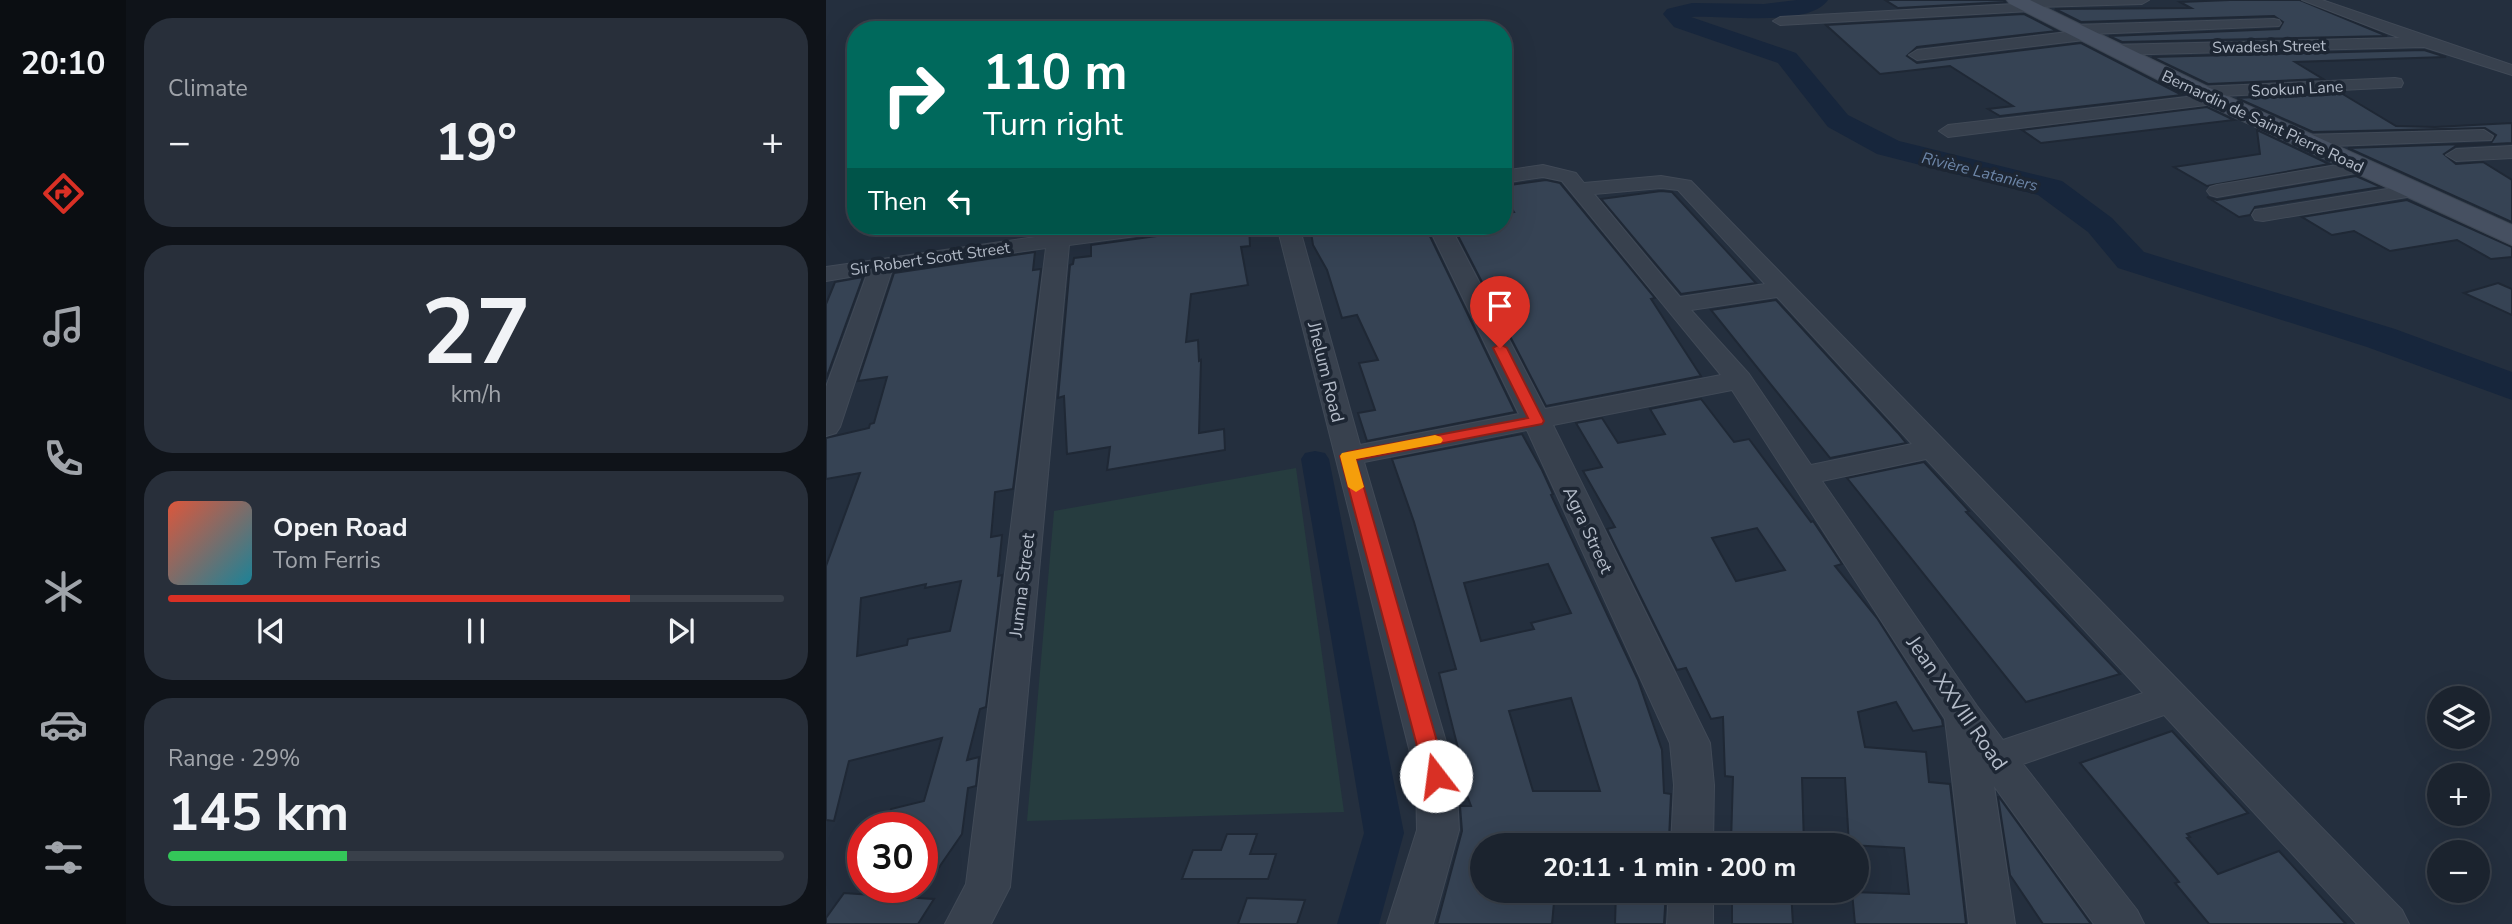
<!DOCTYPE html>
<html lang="en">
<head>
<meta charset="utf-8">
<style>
  :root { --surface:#1b232e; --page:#282f3a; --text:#f1f3f6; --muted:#a0a4aa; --line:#39404a; --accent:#d93025 }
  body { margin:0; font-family:"Nunito Sans",sans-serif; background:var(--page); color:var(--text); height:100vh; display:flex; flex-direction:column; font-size:26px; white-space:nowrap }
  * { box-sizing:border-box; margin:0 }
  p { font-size:23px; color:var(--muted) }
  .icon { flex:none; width:38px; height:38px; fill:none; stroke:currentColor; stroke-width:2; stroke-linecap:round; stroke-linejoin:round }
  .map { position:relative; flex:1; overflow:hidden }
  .panel { display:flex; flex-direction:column; gap:18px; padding:18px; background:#0f1319; width:700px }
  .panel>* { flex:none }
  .banner { position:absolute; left:21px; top:21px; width:665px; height:214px; border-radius:28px; box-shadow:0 7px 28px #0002,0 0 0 2px var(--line); background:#00695c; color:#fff; overflow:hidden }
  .buttons { position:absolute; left:1601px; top:686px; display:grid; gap:14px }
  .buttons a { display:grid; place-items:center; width:63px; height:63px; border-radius:50%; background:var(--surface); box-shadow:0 7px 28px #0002,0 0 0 2px var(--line); font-size:35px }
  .speed { position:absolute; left:21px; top:812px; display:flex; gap:14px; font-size:35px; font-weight:700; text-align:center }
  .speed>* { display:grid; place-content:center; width:91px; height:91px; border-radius:50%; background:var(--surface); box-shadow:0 7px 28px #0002,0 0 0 2px var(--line); line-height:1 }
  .speed .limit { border:10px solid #d22; background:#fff; color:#111 }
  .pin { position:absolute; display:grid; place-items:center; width:60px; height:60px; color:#fff; margin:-72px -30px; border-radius:50% 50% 50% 0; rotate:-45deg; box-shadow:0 0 7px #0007 }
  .pin .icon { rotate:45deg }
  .me { position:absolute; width:77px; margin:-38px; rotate:345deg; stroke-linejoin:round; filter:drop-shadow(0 0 5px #0008) }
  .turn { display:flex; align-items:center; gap:24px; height:147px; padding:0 21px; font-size:32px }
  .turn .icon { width:91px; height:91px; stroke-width:2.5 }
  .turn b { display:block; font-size:49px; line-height:60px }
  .then { display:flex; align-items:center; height:66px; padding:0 21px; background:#0003; gap:14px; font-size:26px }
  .big { font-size:52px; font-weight:700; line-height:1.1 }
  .panel .card { flex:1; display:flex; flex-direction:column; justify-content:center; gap:10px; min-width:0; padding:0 24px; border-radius:28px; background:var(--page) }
  .panel .dial { align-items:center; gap:0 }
  .dial b { font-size:91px; line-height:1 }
  .song { display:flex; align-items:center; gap:21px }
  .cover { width:84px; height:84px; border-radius:10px; background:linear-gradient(135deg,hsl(10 70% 55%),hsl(190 70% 35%)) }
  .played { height:7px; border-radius:4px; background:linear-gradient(90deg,var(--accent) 75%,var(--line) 75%) }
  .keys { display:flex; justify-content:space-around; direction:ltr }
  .heat { display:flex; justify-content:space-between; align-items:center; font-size:38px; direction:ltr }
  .charge { height:10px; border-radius:5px; background:linear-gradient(90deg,#34c759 29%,var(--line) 0) }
  .trip { position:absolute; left:644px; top:833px; width:399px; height:70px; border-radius:35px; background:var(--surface); box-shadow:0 7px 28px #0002,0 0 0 2px var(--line); font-weight:700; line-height:70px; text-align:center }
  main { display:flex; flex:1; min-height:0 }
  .tabs { display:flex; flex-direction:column; width:126px; justify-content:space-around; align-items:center; background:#0b0e12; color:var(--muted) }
  .tabs .icon { width:49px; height:49px }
  .tabs .on { color:var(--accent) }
  .tabs b { font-size:32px; color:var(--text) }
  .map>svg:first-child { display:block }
</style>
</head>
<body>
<main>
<nav class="tabs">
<b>20:10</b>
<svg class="icon on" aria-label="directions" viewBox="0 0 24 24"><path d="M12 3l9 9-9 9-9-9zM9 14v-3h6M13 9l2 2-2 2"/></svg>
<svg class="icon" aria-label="music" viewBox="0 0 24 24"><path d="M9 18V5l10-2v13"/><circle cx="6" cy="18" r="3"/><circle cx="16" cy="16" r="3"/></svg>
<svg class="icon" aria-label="phone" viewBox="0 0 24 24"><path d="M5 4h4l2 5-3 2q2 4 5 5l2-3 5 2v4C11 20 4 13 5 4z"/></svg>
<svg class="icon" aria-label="climate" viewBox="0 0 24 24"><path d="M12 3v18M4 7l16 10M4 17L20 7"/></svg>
<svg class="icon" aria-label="car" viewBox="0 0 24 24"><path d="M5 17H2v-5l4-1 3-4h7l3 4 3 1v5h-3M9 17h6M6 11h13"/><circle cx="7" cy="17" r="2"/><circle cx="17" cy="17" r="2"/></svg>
<svg class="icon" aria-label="filters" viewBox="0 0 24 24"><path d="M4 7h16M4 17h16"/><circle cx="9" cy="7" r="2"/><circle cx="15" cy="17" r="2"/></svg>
</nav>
<section class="panel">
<div class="card"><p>Climate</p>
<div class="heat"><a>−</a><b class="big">19°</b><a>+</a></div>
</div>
<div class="card dial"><b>27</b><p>km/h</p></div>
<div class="card">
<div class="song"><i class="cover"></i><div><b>Open Road</b><p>Tom Ferris</p></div></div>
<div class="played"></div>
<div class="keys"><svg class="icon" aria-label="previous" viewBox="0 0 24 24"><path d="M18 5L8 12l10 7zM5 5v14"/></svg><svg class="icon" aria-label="pause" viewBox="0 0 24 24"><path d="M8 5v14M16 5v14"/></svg><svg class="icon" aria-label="next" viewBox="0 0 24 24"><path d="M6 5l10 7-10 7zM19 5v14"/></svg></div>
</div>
<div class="card"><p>Range · 29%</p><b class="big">145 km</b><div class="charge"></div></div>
</section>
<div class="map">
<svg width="1686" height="924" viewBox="0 0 1686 924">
  <rect width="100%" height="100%" fill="#242f3e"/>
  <!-- green -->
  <path fill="#263c3f" d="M 470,468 L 518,812 L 201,821 L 228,511 Z"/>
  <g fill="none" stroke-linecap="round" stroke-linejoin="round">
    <!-- canal -->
    <path fill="#17263c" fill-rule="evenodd" d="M 489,451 L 499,453 L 503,459 L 578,833 L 553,924 L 511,924 L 538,833 L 475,459 L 479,453 Z"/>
    <!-- river -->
    <path fill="#17263c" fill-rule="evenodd" d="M 971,0 L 1002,0 C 983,28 897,15 865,17 L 970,53 L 1022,115 L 1073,141 L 1236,181 L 1286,218 L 1318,252 L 1569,329 L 1686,372 L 1686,400 L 1541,347 L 1292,268 L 1262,232 L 1212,195 L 1051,154 L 1002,127 L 952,63 L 848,27 L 837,14 L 841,9 L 866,3 L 938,4 Z"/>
  </g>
  <!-- building -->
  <g fill="#364354" stroke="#1f2835" stroke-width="2" fill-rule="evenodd">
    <path d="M 1059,0 L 1178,0 L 1179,2 L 1072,8 Z"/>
    <path d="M 1404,0 L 1474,0 L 1561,36 L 1296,42 L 1283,36 L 1453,29 L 1457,22 L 1448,16 L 1255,22 L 1229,9 L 1365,8 L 1354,2 Z"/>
    <path d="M 1198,14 L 1231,31 L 1091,47 L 1081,56 L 1091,63 L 1255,43 L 1356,95 L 1174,116 L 1162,109 L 1187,106 L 1124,66 L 1054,74 L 1000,25 Z"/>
    <path d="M 1598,50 L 1620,57 L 1469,62 L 1497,79 L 1382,84 L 1326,57 Z"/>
    <path d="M 1515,93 L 1570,126 L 1609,127 L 1686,123 L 1686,143 L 1630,146 L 1618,154 L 1630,164 L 1657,162 L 1686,180 L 1686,222 L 1522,148 L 1665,143 L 1670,135 L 1659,128 L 1487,132 L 1411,98 Z"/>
    <path d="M 1381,107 L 1408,120 L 1215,143 L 1196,130 Z"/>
    <path d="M 1431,130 L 1503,164 L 1381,186 L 1348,167 L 1434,154 Z"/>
    <path d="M 1530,176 L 1555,187 L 1429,207 L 1424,215 L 1413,217 L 1381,197 L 1391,200 Z"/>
    <path d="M 720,180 L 734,183 L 829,298 L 825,299 L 875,376 L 720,406 L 627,226 L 677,226 L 677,214 L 688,212 L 677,196 L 677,186 Z"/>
    <path d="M 835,191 L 846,192 L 930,283 L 855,294 L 775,199 Z"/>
    <path d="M 1581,200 L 1686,247 L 1686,257 L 1665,259 L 1631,240 L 1564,251 L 1528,231 L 1506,235 L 1476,217 Z"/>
    <path d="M 374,226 L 423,226 L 424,246 L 415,247 L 422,285 L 365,294 L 360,342 L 372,340 L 373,361 L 375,360 L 373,433 L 398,429 L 399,450 L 281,470 L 284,447 L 241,454 L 238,396 L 232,398 L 244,265 L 247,264 L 248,258 L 265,256 L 265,245 L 346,234 L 345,230 Z"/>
    <path d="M 484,226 L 599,226 L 689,412 L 541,441 L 532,413 L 549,410 L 533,363 L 552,360 L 531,315 L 516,318 L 501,270 L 487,245 Z"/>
    <path d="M 209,252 L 207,270 L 215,269 L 187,489 L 169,492 L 165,537 L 176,535 L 172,576 L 176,575 L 160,707 L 154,709 L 141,760 L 153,757 L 150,786 L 142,788 L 136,834 L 96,892 L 99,828 L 61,828 L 65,809 L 98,801 L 116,738 L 23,761 L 8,821 L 0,820 L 0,566 L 34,473 L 0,479 L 0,438 L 43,428 L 44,424 L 48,423 L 61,377 L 32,381 L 68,273 ZM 135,581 L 124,631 L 82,639 L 81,645 L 31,656 L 35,598 L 100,584 L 99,588 Z"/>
    <path d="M 37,277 L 0,379 L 0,304 L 9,282 Z"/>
    <path d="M 1672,283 L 1686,289 L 1686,315 L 1638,293 Z"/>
    <path d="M 950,300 L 1072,433 L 1080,443 L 1004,458 L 885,310 Z"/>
    <path d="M 875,399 L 908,442 L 923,439 L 985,522 L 987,521 L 1016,564 L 1009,566 L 1051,618 L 1116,720 L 1117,726 L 1087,731 L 1070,702 L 1032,712 L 1039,747 L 1100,752 L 1103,782 L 1124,784 L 1140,924 L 1029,924 L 1026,892 L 1083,894 L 1078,848 L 1023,845 L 1019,778 L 976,778 L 978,845 L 905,842 L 907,777 L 899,776 L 897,717 L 885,719 L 860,668 L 851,670 L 781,529 L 789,527 L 757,471 L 776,467 L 750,423 L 776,418 L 792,443 L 839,434 L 824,409 ZM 931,528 L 959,570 L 910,581 L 886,538 Z"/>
    <path d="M 696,434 L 716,470 L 727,494 L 725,495 L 812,680 L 836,750 L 838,793 L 845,794 L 843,839 L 841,845 L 805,845 L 806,838 L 682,837 L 681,845 L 656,845 L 656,891 L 729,891 L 726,924 L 611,924 L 636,831 L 634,806 L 645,806 L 627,758 L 634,756 L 613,673 L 630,669 L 588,522 L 566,459 ZM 722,564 L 745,613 L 705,623 L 708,629 L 655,641 L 638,583 ZM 745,698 L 774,791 L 707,791 L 683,711 Z"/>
    <path d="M 1098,462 L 1143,511 L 1140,512 L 1294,674 L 1200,702 L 1021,478 Z"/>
    <path d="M 1346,731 L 1422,813 L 1361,834 L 1364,837 L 1361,838 L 1392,874 L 1453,851 L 1520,924 L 1383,924 L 1349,883 L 1353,882 L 1254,763 Z"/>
    <path d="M 1172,797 L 1173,797 L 1265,924 L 1217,924 L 1184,875 Z"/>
    <path d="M 401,834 L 431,834 L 424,854 L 450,854 L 442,879 L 356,879 L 367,850 L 395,850 Z"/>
    <path d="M 790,891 L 840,891 L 838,924 L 789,924 Z"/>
    <path d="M 906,891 L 965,891 L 967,924 L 906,924 Z"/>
    <path d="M 18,893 L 75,897 L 108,899 L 92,924 L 0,924 L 0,918 Z"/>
    <path d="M 421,898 L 479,900 L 471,924 L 412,924 Z"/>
  </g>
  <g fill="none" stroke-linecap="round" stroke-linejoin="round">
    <!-- street casing -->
    <g stroke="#414a57" stroke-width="2">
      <g id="street">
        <path d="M 1191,0 L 1323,0 L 1316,4 L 1211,7 L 1204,11 L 954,25 L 947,21 L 954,17 L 1189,4 Z"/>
        <path d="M 1476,0 L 1496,0 L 1686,65 L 1686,75 L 1598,47 L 1286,55 L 1278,50 L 1286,45 L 1574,38 Z"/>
        <path d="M 1448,19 L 1453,20 L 1455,23 L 1453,26 L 1265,34 L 1263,38 L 1258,40 L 1091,60 L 1083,55 L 1091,50 L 1242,32 L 1243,27 L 1248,25 Z"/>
        <path d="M 1569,78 L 1575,79 L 1577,83 L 1575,87 L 1395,96 L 1397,99 L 1394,103 L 1388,104 L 1122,137 L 1113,131 L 1122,125 L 1369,96 L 1364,92 L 1373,87 Z"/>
        <path d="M 1658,130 L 1667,136 L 1665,140 L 1479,147 L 1470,141 L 1479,135 Z"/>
        <path d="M 1686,146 L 1686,158 L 1630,161 L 1620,155 L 1630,149 Z"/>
        <path d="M 1535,161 L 1542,163 L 1545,167 L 1542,171 L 1391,197 L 1384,195 L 1381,191 L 1384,187 L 1391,185 Z"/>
        <path d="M 717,165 L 750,173 L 758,183 L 835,176 L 865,181 L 1576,910 L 1583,924 L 1531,924 L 1338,715 L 1197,764 L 1311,910 L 1318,924 L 1268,924 L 1168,786 L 1189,924 L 1143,924 L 1119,719 L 906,390 L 727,425 L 884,743 L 888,785 L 887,845 L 845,845 L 848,785 L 844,743 L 701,430 L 538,462 L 630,776 L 633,830 L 607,924 L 561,924 L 591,830 L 590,776 L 451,226 L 473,226 L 534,445 L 693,414 L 602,226 L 624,226 L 719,409 L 895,375 L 736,181 L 717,177 L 677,183 L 677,171 ZM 835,188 L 852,190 L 939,284 L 854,297 L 768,194 ZM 951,297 L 1086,444 L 985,465 L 923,374 L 865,310 ZM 1100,459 L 1317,693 L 1177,740 L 1151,706 L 996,481 Z"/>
        <path d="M 1586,185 L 1593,187 L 1596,191 L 1593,195 L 1437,221 L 1429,220 L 1426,215 L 1429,210 L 1437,209 Z"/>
        <path d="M 287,226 L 344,226 L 341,231 L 333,233 L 243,245 L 184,887 L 165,924 L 119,924 L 140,884 L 220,248 L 66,270 L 14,427 L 10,433 L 0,436 L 0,387 L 41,274 L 0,281 L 0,267 Z"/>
        <path d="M 843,891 L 887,891 L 887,924 L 841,924 Z"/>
      </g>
    </g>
    <!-- secondary casing -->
    <g stroke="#414a57" stroke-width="2">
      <path id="secondary" d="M 1181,0 L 1204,0 L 1396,94 L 1686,225 L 1686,245 L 1380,104 L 1184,4 Z"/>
    </g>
    <!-- street -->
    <use href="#street" fill="#38414e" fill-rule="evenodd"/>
    <!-- secondary -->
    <use href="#secondary" fill="#465061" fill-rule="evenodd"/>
  </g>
  <!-- route -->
  <path fill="#d93025" stroke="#8d1f18" stroke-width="2" d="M 674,344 L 681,348 L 718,421 L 716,424 L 530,460 L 621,776 L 617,783 L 610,785 L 602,783 L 599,776 L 514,456 L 522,452 L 702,418 L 667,348 Z"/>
  <!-- slow -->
  <path fill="#f59e0b" d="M 609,435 L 615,437 L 617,440 L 615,443 L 530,459 L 538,487 L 530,492 L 522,487 L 514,456 L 516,453 Z"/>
  <g text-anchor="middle" stroke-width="7" stroke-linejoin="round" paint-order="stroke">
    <!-- far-street labels -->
    <g font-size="16" fill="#b4bcc9" stroke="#1d2633">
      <text transform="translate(1443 46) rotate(-1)" y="6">Swadesh Street</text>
      <text transform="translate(1471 88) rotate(-3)" y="6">Sookun Lane</text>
      <text transform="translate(1437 121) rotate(25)" y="6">Bernardin de Saint Pierre Road</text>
      <text transform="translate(104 258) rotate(-8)" y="6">Sir Robert Scott Street</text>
    </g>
    <!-- far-water labels -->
    <g font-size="16" font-style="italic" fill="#6d86a8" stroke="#1d2633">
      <text transform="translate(1154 171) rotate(14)" y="6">Rivière Lataniers</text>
    </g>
    <!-- street labels -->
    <g font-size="18" fill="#b4bcc9" stroke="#1d2633">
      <text transform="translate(500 372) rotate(76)" y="6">Jhelum Road</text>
      <text transform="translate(762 530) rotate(65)" y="6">Agra Street</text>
      <text transform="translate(196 585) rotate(-83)" y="6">Jumna Street</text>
    </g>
    <!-- near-street labels -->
    <g font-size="21" fill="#b4bcc9" stroke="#1d2633">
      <text transform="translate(1131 703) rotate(55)" y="7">Jean XXVIII Road</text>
    </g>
  </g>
</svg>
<div class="buttons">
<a><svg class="icon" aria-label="layers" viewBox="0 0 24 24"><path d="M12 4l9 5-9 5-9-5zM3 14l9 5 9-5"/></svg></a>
<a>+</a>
<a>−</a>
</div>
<div class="speed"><div class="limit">30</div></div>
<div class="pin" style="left:674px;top:348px;background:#d93025"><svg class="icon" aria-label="arrive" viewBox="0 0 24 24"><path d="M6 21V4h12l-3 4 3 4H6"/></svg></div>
<svg class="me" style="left:610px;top:776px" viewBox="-20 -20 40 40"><circle r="19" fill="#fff"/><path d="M0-13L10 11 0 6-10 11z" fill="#d93025"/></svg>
<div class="trip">20:11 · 1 min · 200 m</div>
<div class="banner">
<div class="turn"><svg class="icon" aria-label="right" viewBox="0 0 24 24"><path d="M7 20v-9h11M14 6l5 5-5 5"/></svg><div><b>110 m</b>Turn right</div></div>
<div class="then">Then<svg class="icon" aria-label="left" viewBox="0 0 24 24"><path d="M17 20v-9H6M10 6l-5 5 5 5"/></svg></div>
</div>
</div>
</main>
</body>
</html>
